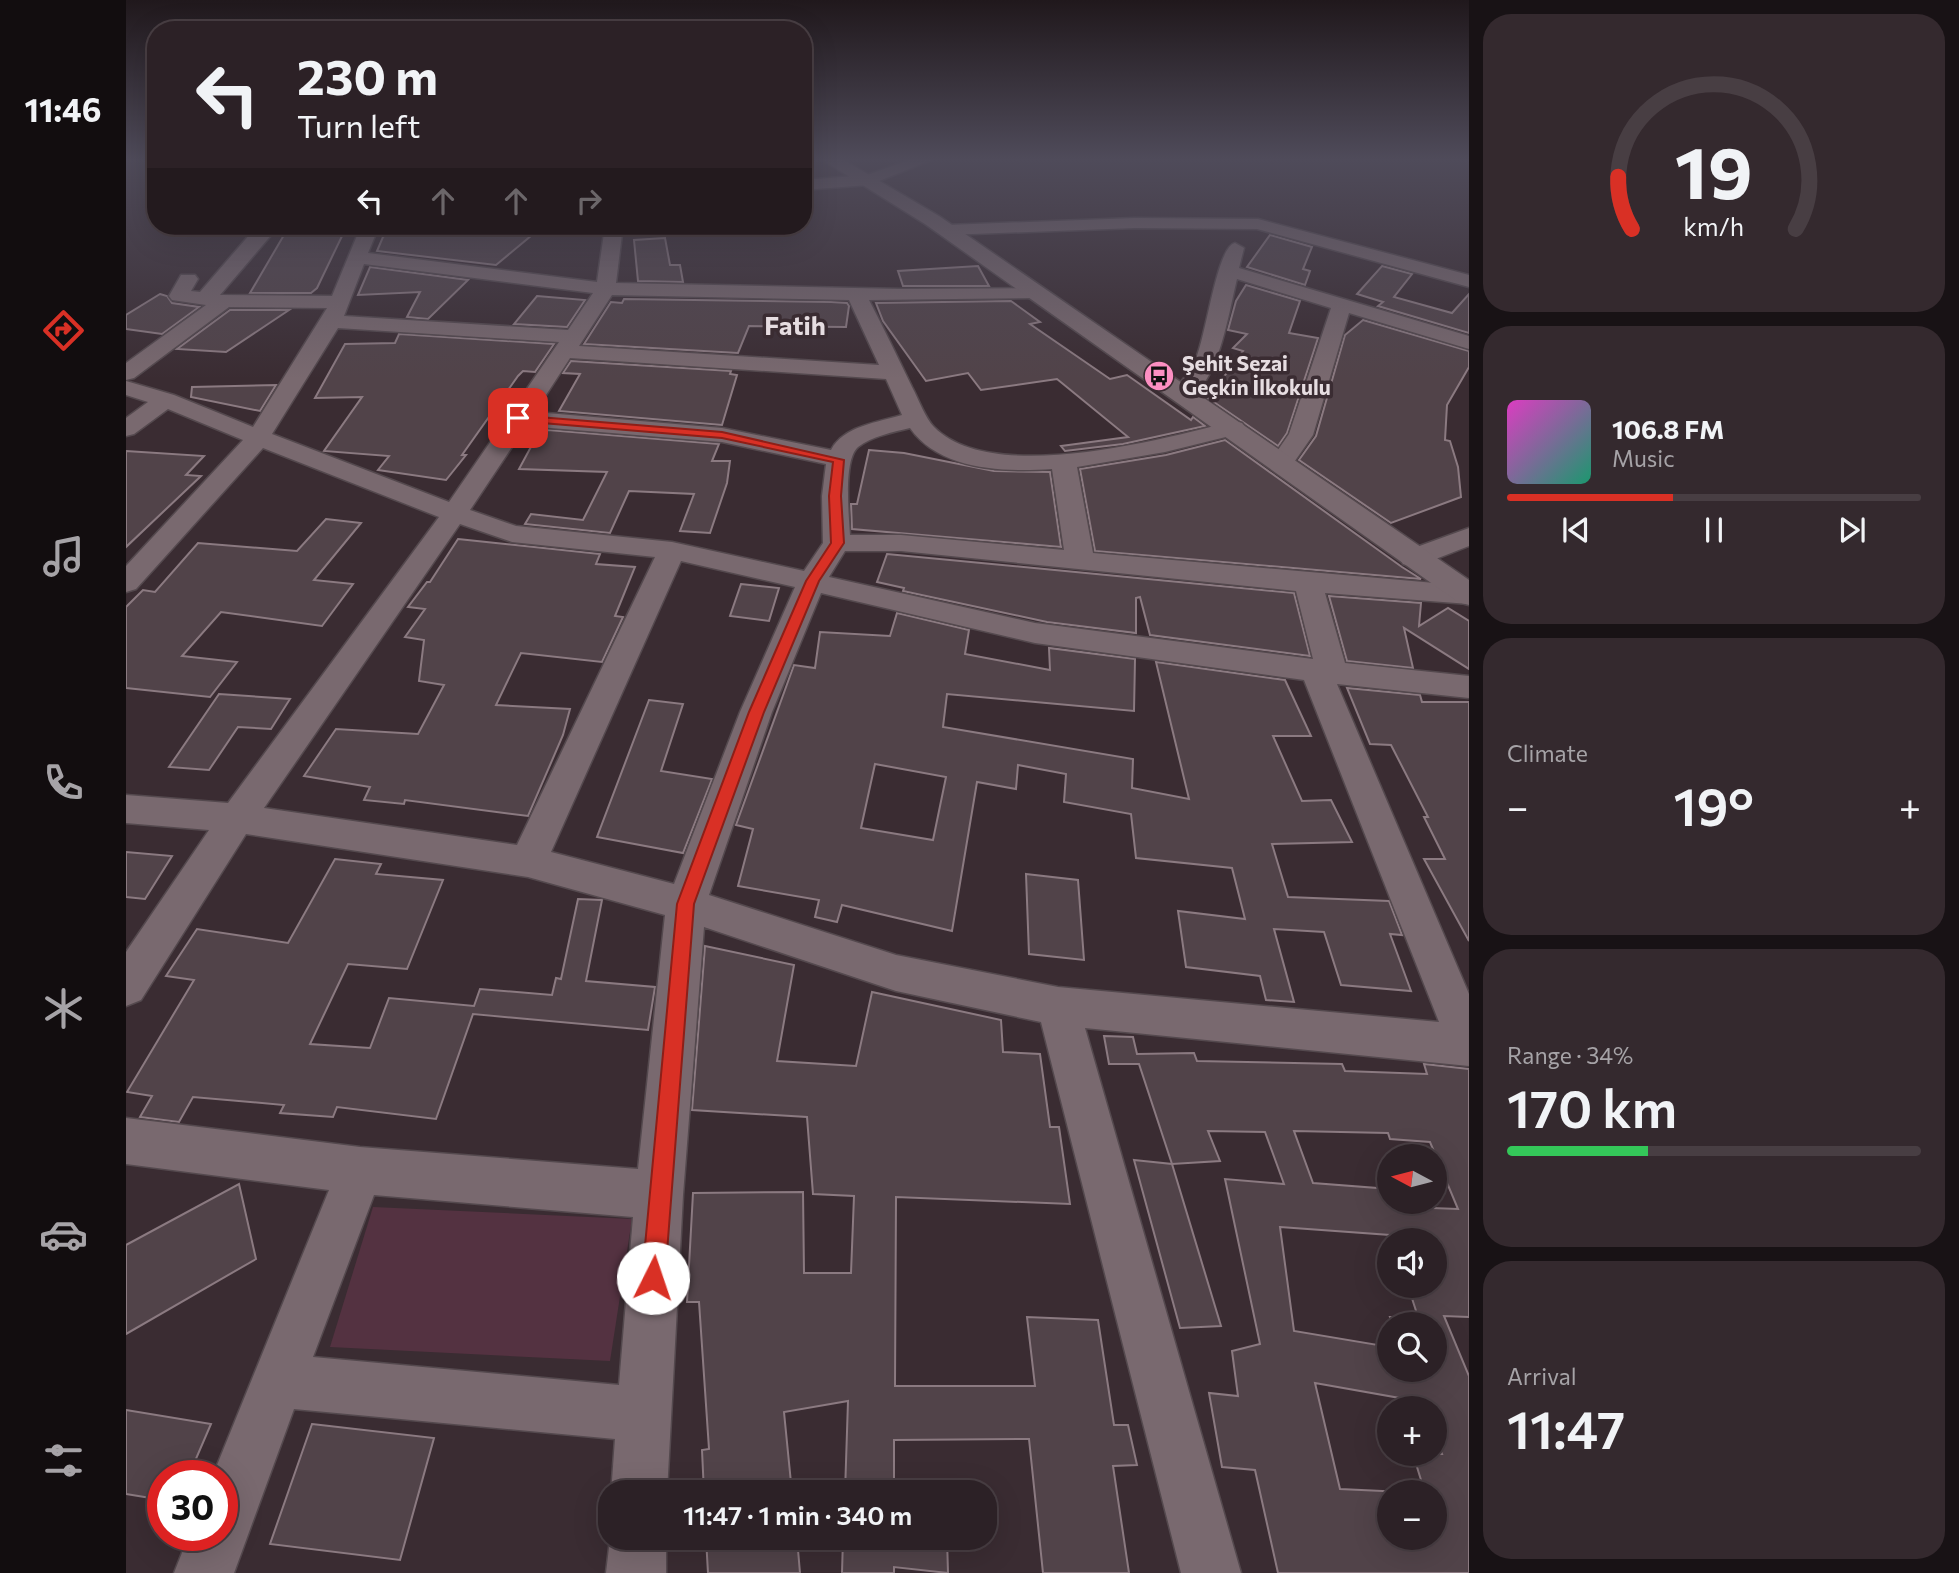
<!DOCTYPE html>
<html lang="en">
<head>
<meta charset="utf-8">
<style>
  :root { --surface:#2c2126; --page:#34292e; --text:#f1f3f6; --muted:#a6a3a7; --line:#483e43; --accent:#d93025 }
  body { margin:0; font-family:Commissioner,sans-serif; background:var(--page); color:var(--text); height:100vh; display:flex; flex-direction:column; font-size:26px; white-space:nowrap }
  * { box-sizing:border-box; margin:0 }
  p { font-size:23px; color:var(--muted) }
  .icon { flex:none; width:38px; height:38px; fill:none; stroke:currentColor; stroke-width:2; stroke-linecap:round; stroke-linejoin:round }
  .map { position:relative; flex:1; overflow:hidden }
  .drawer { display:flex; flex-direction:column; gap:14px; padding:14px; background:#181215; width:490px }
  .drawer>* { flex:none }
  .hud { position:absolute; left:21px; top:21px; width:665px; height:214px; border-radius:28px; box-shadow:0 7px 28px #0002,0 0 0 2px var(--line); background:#2c2126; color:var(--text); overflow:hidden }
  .needle { width:46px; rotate:277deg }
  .controls { position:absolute; left:1251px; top:1144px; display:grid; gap:14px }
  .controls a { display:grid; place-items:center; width:70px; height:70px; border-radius:50%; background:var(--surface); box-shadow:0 7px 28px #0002,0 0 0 2px var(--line); font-size:35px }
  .speed { position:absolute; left:21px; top:1460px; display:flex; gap:14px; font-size:35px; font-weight:700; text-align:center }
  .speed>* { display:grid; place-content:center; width:91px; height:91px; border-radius:50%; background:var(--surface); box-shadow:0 7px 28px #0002,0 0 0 2px var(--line); line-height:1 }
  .speed .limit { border:10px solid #d22; background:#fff; color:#111 }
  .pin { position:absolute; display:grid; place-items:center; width:60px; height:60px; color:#fff; margin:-30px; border-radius:14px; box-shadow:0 4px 10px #0006 }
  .me { position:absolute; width:77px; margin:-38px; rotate:4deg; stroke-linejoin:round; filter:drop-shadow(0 0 5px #0008) }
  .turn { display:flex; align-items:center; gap:24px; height:147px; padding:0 35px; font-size:32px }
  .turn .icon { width:91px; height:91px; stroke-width:2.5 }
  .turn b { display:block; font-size:49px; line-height:60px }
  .lanes { display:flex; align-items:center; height:66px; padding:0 35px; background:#0003; justify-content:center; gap:35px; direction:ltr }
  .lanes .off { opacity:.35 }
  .big { font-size:52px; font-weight:600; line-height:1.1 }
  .drawer .widget { flex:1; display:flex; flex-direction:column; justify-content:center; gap:10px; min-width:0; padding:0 24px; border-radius:28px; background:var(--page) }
  .drawer .dial { align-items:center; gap:0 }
  .dial svg { height:182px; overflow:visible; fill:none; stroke:var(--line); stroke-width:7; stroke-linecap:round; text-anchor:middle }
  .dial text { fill:var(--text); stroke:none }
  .song { display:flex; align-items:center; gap:21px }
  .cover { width:84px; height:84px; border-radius:10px; background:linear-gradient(135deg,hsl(310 70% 55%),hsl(160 70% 35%)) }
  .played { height:7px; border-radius:4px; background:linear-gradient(90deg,var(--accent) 40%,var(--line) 40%) }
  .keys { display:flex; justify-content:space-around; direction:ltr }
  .heat { display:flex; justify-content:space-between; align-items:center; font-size:38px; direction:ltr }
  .charge { height:10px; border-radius:5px; background:linear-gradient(90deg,#34c759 34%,var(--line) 0) }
  .trip { position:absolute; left:472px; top:1480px; width:399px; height:70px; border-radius:28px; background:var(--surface); box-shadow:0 7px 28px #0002,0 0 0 2px var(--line); font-weight:600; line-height:70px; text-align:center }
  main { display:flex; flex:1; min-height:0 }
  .tabs { display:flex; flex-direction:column; width:126px; justify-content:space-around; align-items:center; background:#120d0f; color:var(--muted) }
  .tabs .icon { width:49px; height:49px }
  .tabs .selected { color:var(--accent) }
  .tabs b { font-size:32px; color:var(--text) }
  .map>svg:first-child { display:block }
</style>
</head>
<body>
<main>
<nav class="tabs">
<b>11:46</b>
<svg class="icon selected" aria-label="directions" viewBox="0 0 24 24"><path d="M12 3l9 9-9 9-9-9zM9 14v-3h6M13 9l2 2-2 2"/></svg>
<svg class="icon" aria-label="music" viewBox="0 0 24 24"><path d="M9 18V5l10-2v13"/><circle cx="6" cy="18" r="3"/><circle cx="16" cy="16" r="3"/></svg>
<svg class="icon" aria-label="phone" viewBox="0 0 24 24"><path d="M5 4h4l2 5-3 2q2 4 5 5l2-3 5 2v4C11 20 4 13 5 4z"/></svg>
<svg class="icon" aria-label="climate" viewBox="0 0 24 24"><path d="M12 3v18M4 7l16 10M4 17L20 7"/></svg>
<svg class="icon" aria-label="car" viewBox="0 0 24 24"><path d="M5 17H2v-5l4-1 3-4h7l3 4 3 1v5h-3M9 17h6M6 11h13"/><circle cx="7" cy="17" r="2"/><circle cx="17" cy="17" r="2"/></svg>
<svg class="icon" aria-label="filters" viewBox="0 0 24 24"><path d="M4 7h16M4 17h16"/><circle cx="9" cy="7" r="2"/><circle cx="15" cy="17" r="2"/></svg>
</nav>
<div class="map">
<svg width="1343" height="1573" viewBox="0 0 1343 1573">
  <rect width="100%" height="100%" fill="#3a2c32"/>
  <!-- green -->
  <path fill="#543241" d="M 247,1207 L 506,1219 L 484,1361 L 204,1347 Z"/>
  <!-- building -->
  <g fill="#514349" stroke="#8b7a81" stroke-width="2" fill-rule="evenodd">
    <path d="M 274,226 L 388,226 L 375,236 L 406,235 L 370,265 L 251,251 L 257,237 Z"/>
    <path d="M 217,234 L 191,288 L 185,293 L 124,293 L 158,235 Z"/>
    <path d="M 1144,235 L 1186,247 L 1177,269 L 1184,271 L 1179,285 L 1121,267 Z"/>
    <path d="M 539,238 L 544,265 L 554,265 L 557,282 L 512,281 L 508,240 Z"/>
    <path d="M 852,266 L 863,286 L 777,286 L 772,271 Z"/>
    <path d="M 1256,266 L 1286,274 L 1268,297 L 1326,313 L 1343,294 L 1343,333 L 1252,306 L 1257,302 L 1231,294 Z"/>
    <path d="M 244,267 L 342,280 L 302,319 L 281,317 L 294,292 L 232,295 Z"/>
    <path d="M 1120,285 L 1174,301 L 1163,333 L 1192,338 L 1161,433 L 1152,446 L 1082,398 L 1117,351 L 1107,348 L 1121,334 L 1102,330 L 1110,301 Z"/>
    <path d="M 34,294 L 41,296 L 46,303 L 73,307 L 36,334 L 0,329 L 0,315 Z"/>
    <path d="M 411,296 L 459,300 L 441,327 L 388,324 Z"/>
    <path d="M 498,299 L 705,302 L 721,303 L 723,306 L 720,327 L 623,326 L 612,353 L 458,344 L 485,302 L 496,303 Z"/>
    <path d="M 885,301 L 914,322 L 904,324 L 984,379 L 1001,375 L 1065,420 L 1067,417 L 1079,426 L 997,444 L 939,451 L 935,446 L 1002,437 L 931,379 L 855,390 L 842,373 L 800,381 L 757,321 L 750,303 Z"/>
    <path d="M 104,310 L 163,310 L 100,352 L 51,349 Z"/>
    <path d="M 1237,320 L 1343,351 L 1343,367 L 1321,405 L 1319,440 L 1324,441 L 1332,467 L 1335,497 L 1265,523 L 1173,460 L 1190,436 L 1219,335 Z"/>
    <path d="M 273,334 L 428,344 L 409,372 L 397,371 L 392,376 L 336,455 L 340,455 L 320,480 L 252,470 L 263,456 L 198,451 L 236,397 L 189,398 L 219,344 L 269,343 Z"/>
    <path d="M 445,361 L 605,371 L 604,374 L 611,375 L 596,425 L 433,411 L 454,374 L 437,373 Z"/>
    <path d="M 150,385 L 134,411 L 65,397 L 66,387 Z"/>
    <path d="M 422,430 L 593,444 L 586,461 L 604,461 L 601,483 L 584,533 L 554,531 L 568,494 L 503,491 L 484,533 L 399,524 L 405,514 L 457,520 L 481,472 L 393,469 L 413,432 Z"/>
    <path d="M 1099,440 L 1276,567 L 1295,579 L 969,551 L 954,469 L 1040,455 Z"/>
    <path d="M 743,450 L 778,453 L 868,471 L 924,472 L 935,547 L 726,529 L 725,504 L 731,504 Z"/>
    <path d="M 0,451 L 78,456 L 60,475 L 75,476 L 0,547 Z"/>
    <path d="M 200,519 L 235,523 L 188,580 L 227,584 L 196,626 L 95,612 L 56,656 L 111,662 L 84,697 L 0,688 L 0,607 L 17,590 L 29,592 L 72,543 L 171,551 Z"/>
    <path d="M 332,539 L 474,554 L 470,564 L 509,567 L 489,616 L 497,617 L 476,662 L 395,653 L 370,705 L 444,709 L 437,735 L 402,816 L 279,800 L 278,804 L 238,800 L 244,787 L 178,776 L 210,729 L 292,734 L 318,685 L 293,681 L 298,640 L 279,637 L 299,609 L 282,607 L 301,582 L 304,582 Z"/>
    <path d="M 761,554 L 1168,593 L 1184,656 L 1024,635 L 1014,597 L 1010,598 L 1010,633 L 921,622 L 777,591 L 778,588 L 751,582 Z"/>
    <path d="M 615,584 L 653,588 L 643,621 L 604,616 Z"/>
    <path d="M 1203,596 L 1295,603 L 1293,626 L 1322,608 L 1343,621 L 1343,669 L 1278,628 L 1287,668 L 1221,661 Z"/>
    <path d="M 771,613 L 843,630 L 839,654 L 924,670 L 923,648 L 1009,659 L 1008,711 L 821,694 L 817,727 L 1007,759 L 1006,788 L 1063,799 L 1030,662 L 1159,680 L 1185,736 L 1147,736 L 1176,801 L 1205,800 L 1226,842 L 1146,844 L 1162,897 L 1263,901 L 1276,935 L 1264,934 L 1285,991 L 1215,985 L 1198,932 L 1148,929 L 1168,1002 L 1140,1000 L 1134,976 L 1060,967 L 1052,911 L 1119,919 L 1106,868 L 1010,858 L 1005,814 L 938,802 L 940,774 L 892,765 L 890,789 L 851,782 L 826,931 L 716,905 L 711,922 L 689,917 L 693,900 L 612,886 L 627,829 L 610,825 L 668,665 L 689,668 L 694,632 L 764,636 ZM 749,764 L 820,777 L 807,840 L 735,828 Z"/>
    <path d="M 1221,688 L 1294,695 L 1296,702 L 1343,702 L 1343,941 L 1298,859 L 1319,859 L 1298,817 L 1302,817 L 1265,745 L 1244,744 Z"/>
    <path d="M 93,694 L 164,699 L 145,729 L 112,727 L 83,770 L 43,767 Z"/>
    <path d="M 523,700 L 557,704 L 535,771 L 586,779 L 557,853 L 471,837 Z"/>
    <path d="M 0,852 L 46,856 L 19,899 L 0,897 Z"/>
    <path d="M 209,859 L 255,864 L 250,874 L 317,880 L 281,969 L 222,964 L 184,1044 L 244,1048 L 263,998 L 348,1006 L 354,989 L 426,995 L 430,978 L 435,979 L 452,899 L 476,900 L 460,981 L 529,987 L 522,1030 L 347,1014 L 310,1119 L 211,1107 L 207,1117 L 154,1113 L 158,1105 L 67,1097 L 53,1122 L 14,1117 L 26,1096 L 1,1092 L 68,980 L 40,976 L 71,929 L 162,943 Z"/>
    <path d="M 900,874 L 952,880 L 958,960 L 903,954 Z"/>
    <path d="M 579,946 L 668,965 L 651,1061 L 730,1066 L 746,992 L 875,1020 L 877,1052 L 914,1054 L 924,1127 L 933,1127 L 944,1204 L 770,1197 L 769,1386 L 909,1386 L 901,1317 L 972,1320 L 988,1425 L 1002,1425 L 1011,1465 L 987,1466 L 1003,1573 L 917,1573 L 903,1439 L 768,1440 L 768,1493 L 719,1493 L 722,1401 L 658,1412 L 666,1493 L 578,1493 L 576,1450 L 583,1449 L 573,1302 L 561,1302 L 567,1193 L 677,1192 L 678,1273 L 725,1273 L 728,1196 L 687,1194 L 681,1117 L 566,1110 Z"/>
    <path d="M 978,1036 L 1007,1037 L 1011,1054 L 1068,1053 L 1071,1061 L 1216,1064 L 1219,1071 L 1301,1074 L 1298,1064 L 1343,1069 L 1343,1317 L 1318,1316 L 1343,1376 L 1343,1573 L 1152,1573 L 1129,1470 L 1096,1467 L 1083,1393 L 1112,1396 L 1106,1351 L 1134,1344 L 1099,1179 L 1158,1184 L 1139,1132 L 1082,1131 L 1094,1161 L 1046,1164 L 1013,1064 L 983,1064 ZM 1168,1131 L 1262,1133 L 1264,1139 L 1304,1142 L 1332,1209 L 1279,1207 L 1277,1202 L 1264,1202 L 1264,1189 L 1187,1183 ZM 1154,1227 L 1264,1235 L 1266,1241 L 1309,1241 L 1309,1286 L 1282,1286 L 1292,1317 L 1264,1317 L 1267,1325 L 1309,1325 L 1309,1370 L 1264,1370 L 1264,1347 L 1168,1331 ZM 1189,1383 L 1296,1402 L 1299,1409 L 1309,1409 L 1309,1436 L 1316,1454 L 1287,1454 L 1299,1493 L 1214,1489 ZM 1264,1493 L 1309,1493 L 1309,1538 L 1264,1538 Z"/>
    <path d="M 1008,1160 L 1046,1164 L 1095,1326 L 1054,1328 Z"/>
    <path d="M 113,1184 L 130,1259 L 0,1334 L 0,1245 Z"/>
    <path d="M 0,1410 L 85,1424 L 63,1475 L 37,1475 L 37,1500 L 0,1494 Z"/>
    <path d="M 186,1424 L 308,1438 L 274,1560 L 144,1544 Z"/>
    <path d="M 580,1538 L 671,1538 L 674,1573 L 582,1573 Z"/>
    <path d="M 717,1538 L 821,1538 L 822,1573 L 768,1567 L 768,1573 L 716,1573 Z"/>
  </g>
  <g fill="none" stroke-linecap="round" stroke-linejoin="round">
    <!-- street casing -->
    <g stroke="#54494e" stroke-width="3">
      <g id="street">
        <path d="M 786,159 L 808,159 L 743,185 L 677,190 L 677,180 L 741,175 Z"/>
        <path d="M 1009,218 L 1132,219 L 1343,275 L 1343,287 L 1131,229 L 1009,228 L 821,235 L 812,230 L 821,225 Z"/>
        <path d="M 131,226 L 233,226 L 224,231 L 147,233 L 94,295 L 206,296 L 235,226 L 253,226 L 242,253 L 471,282 L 479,226 L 497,226 L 490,283 L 775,289 L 915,288 L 918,292 L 915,296 L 908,298 L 743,300 C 758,329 772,358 786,387 C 793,400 799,418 808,427 C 866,486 1037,439 1108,421 L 1116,423 L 1120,428 L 1116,433 L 1039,452 L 951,467 L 967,553 L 1343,586 L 1343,604 L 1199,593 L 1219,663 L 1343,676 L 1343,698 L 1211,684 L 1343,994 L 1343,1066 L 959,1028 L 1115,1573 L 1055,1573 L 915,1022 L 770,991 L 578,927 L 557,1195 L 541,1493 L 485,1494 L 489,1439 L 168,1409 L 108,1573 L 48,1573 L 63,1535 L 96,1535 L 96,1475 L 87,1475 L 203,1190 L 0,1164 L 0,1118 L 234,1147 L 512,1169 L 539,915 L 402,877 L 120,834 L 15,1000 L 0,1006 L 0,952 L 83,830 L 0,823 L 0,795 L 102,803 L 313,517 L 137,448 L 10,589 L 0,592 L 0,566 L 117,440 L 42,409 L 8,434 L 0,436 L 0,418 L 22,402 L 0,395 L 0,381 L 48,395 L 127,427 L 201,308 L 103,307 L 8,378 L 0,380 L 0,363 L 80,305 L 46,300 L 43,296 L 55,275 L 69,275 L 72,279 L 65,291 L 74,292 ZM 238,264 L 467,293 L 442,330 L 218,316 ZM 486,295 L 723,300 L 753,365 L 453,346 ZM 212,328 L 433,342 L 323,502 L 146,434 ZM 444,358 L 760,379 L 776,415 C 753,422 717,426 705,450 L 596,428 L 409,412 ZM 400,426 L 596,442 L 700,464 L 696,496 L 697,543 L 678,571 L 546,542 L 390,526 L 344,510 ZM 784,428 C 814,471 879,472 926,469 L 938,550 L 775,535 L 724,535 C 723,516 717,460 732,447 C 746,436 768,432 784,428 ZM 334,524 L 386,542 L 529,557 L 391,845 L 138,808 ZM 719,551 L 775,551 L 1170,591 L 1187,659 L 909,623 L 703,577 ZM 555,561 L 669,587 L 614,712 L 548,884 L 425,852 ZM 695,593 L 909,643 L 1178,680 L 1313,1022 L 932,987 L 770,955 L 583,895 L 646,712 ZM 248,1195 L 507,1217 L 493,1385 L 187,1357 Z"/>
        <path d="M 1109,243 L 1118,248 L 1113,268 L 1343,336 L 1343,349 L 1223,313 L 1187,435 L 1164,468 L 1146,468 L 1143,463 L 1163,434 L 1205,308 L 1111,279 C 1103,310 1092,392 1056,401 L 1045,394 C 1052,384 1063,374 1068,363 C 1080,341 1090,247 1109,243 Z"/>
        <path d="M 1343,528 L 1343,546 L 1297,564 L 1287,567 L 1277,564 L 1273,558 L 1277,552 Z"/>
        <path d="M 485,1531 L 485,1538 L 540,1538 L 540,1573 L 480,1573 Z"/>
      </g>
    </g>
    <!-- secondary casing -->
    <g stroke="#54494e" stroke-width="3">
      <path id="secondary" d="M 695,159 L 716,159 L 813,216 L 1343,580 L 1343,605 L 1332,602 L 799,224 Z"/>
    </g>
    <!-- street -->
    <use href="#street" fill="#79696f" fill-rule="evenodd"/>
    <!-- secondary -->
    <use href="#secondary" fill="#79696f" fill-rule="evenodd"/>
  </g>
  <!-- sky -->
  <linearGradient id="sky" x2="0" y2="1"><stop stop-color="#20181c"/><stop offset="0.42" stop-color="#4f4b5a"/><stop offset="1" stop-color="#4f4b5a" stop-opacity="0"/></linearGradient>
  <rect width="1343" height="379" fill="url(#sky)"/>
  <!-- route -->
  <path fill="#d93025" stroke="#8d1f18" stroke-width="2" d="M 388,415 L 596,432 L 718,460 L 715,496 L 718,543 L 693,581 L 638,712 L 568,904 L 539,1278 L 535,1286 L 527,1289 L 519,1286 L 516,1278 L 551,904 L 623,712 L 680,581 L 705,543 L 703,496 L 707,462 L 596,438 L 392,421 L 388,420 Z"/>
  <!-- icons -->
  <defs>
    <g id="bus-disc" transform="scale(1.575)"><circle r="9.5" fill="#fc8fc2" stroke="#3a2c32"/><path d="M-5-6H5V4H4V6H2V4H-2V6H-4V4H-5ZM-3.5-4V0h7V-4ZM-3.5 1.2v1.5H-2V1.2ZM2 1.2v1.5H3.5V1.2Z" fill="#111"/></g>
  </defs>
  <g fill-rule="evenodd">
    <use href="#bus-disc" x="1033" y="376"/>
  </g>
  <g text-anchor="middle" stroke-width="7" stroke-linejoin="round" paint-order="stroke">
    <!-- far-poi labels -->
    <g font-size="21" font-weight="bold" fill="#e6dde1" stroke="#3a2c32" text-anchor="start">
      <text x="1056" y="371">Şehit Sezai<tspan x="1056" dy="24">Geçkin İlkokulu</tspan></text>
    </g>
    <!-- far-district labels -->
    <g font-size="26" font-weight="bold" fill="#e6dde1" stroke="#3a2c32">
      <text x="669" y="335">Fatih</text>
    </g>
  </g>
</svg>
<div class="controls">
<a><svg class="needle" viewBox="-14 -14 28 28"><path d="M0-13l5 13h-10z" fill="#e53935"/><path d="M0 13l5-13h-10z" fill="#a6a3a7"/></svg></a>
<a><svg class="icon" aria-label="sound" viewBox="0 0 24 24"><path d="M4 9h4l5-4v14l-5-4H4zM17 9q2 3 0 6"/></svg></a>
<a><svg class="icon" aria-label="search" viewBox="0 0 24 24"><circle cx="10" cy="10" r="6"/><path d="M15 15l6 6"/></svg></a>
<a>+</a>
<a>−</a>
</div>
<div class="speed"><div class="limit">30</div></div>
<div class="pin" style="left:392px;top:418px;background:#d93025"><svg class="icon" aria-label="arrive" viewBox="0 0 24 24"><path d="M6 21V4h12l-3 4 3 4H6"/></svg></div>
<svg class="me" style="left:527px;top:1278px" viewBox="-20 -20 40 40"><circle r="19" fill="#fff"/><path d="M0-13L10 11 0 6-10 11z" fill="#d93025"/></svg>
<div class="trip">11:47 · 1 min · 340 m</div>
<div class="hud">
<div class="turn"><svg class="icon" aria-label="left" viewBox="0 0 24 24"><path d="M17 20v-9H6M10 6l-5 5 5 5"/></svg><div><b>230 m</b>Turn left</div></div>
<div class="lanes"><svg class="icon" aria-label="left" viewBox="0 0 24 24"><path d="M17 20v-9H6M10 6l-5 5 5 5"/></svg><svg class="icon off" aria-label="ahead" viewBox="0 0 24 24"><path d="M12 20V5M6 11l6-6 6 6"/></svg><svg class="icon off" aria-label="ahead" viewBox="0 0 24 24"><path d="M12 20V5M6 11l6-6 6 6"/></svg><svg class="icon off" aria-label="right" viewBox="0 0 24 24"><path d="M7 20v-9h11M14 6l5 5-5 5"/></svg></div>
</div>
</div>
<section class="drawer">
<div class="widget dial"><svg viewBox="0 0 100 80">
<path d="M14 69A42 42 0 1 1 86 69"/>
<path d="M14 69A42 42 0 0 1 8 46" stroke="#d93025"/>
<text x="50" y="56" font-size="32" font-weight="700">19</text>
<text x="50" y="72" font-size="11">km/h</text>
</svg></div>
<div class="widget">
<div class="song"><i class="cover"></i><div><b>106.8 FM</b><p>Music</p></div></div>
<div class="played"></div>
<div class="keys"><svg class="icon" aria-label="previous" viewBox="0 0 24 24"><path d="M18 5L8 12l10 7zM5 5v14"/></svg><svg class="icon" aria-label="pause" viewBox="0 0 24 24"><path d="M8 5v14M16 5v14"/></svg><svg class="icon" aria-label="next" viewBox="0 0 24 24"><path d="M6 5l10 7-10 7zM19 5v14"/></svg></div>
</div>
<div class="widget"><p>Climate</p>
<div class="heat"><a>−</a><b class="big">19°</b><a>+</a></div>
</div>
<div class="widget"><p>Range · 34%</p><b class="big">170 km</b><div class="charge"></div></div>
<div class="widget"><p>Arrival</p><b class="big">11:47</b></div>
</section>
</main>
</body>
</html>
